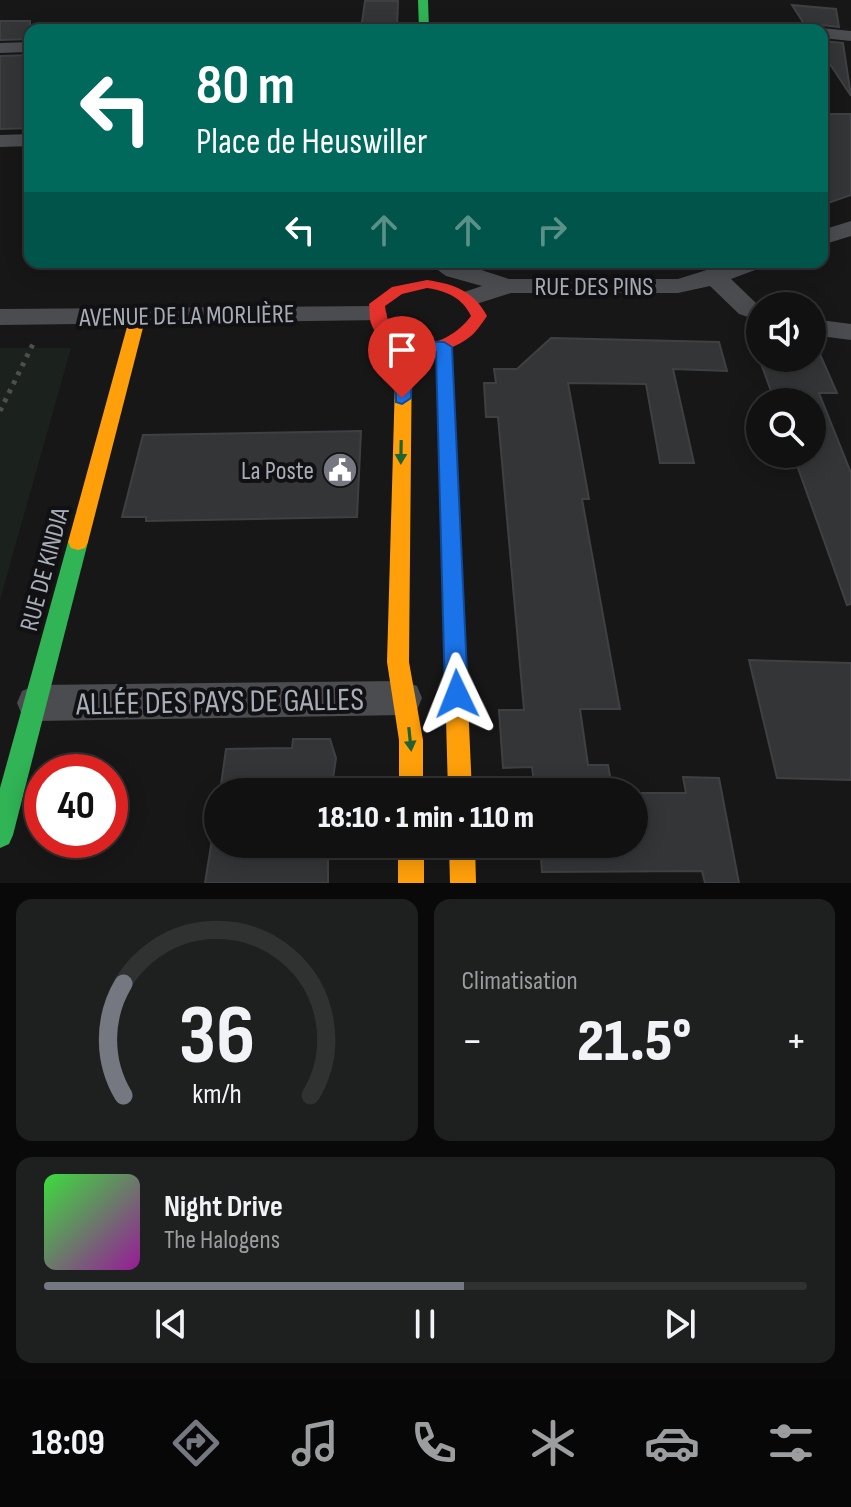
<!DOCTYPE html>
<html lang="fr">
<head>
<meta charset="utf-8">
<style>
  :root { --surface:#111; --page:#1e1f1f; --text:#f1f3f6; --muted:#9c9d9f; --line:#303131; --accent:#757880 }
  body { margin:0; font-family:"Sofia Sans Condensed",sans-serif; background:var(--page); color:var(--text); height:100vh; display:flex; flex-direction:column; font-size:30px; white-space:nowrap }
  * { box-sizing:border-box; margin:0 }
  p { font-size:26px; color:var(--muted) }
  .icon { flex:none; width:44px; height:44px; fill:none; stroke:currentColor; stroke-width:2; stroke-linecap:round; stroke-linejoin:round }
  .map { position:relative; height:883px; overflow:hidden }
  .drawer { display:flex; flex-direction:column; gap:16px; padding:16px; background:#090909; flex:1 }
  .drawer>* { flex:none }
  .hud { position:absolute; left:24px; top:24px; width:804px; height:244px; border-radius:16px; box-shadow:0 4px 20px #0003,0 0 0 2px var(--line); background:#00695c; color:#fff; overflow:hidden }
  .controls { position:absolute; left:746px; top:292px; display:grid; gap:16px }
  .controls a { display:grid; place-items:center; width:80px; height:80px; border-radius:50%; background:var(--surface); box-shadow:0 4px 20px #0003,0 0 0 2px var(--line); font-size:40px }
  .speed { position:absolute; left:24px; top:754px; display:flex; gap:16px; font-size:40px; font-weight:700; text-align:center }
  .speed>* { display:grid; place-content:center; width:104px; height:104px; border-radius:50%; background:var(--surface); box-shadow:0 4px 20px #0003,0 0 0 2px var(--line); line-height:1 }
  .speed .limit { border:12px solid #d22; background:#fff; color:#111 }
  .pin { position:absolute; display:grid; place-items:center; width:68px; height:68px; color:#fff; margin:-82px -34px; border-radius:50% 50% 50% 0; rotate:-45deg; box-shadow:0 0 8px #0007 }
  .pin .icon { rotate:45deg }
  .me { position:absolute; width:88px; margin:-44px; rotate:358deg; stroke-linejoin:round; filter:drop-shadow(0 0 6px #0008) }
  .turn { display:flex; align-items:center; gap:28px; height:168px; padding:0 40px; font-size:36px }
  .turn .icon { width:104px; height:104px; stroke-width:2.5 }
  .turn b { display:block; font-size:56px; line-height:68px }
  .lanes { display:flex; align-items:center; height:76px; padding:0 40px; background:#0003; justify-content:center; gap:40px; direction:ltr }
  .lanes .off { opacity:.35 }
  .big { font-size:60px; font-weight:800; line-height:1.1 }
  .drawer .widget { flex:1; display:flex; flex-direction:column; justify-content:center; gap:12px; min-width:0; padding:0 28px; border-radius:16px; background:var(--page) }
  .drawer .dial { align-items:center; gap:0 }
  .dial svg { height:208px; overflow:visible; fill:none; stroke:var(--line); stroke-width:7; stroke-linecap:round; text-anchor:middle }
  .dial text { fill:var(--text); stroke:none }
  .song { display:flex; align-items:center; gap:24px }
  .cover { width:96px; height:96px; border-radius:12px; background:linear-gradient(135deg,hsl(120 70% 55%),hsl(300 70% 35%)) }
  .played { height:8px; border-radius:4px; background:linear-gradient(90deg,var(--accent) 55%,var(--line) 55%) }
  .keys { display:flex; justify-content:space-around; direction:ltr }
  .heat { display:flex; justify-content:space-between; align-items:center; font-size:44px; direction:ltr }
  .drawer .tiles { flex:1; display:grid; gap:16px; grid-template-columns:1fr 1fr }
  .widget:last-child { grid-column:span 2 }
  .trip { position:absolute; left:204px; top:778px; width:444px; height:80px; border-radius:40px; background:var(--surface); box-shadow:0 4px 20px #0003,0 0 0 2px var(--line); font-weight:800; line-height:80px; text-align:center }
  .dock { display:flex; height:128px; justify-content:space-around; align-items:center; background:#070707; color:var(--muted) }
  .dock .icon { width:56px; height:56px }
  .dock .on { color:var(--accent) }
  .dock b { font-size:36px; color:var(--text) }
  .map>svg:first-child { display:block }
</style>
</head>
<body>
<div class="map">
<svg width="851" height="883" viewBox="0 0 851 883">
  <rect width="100%" height="100%" fill="#171717"/>
  <!-- green -->
  <path fill="#1b211c" d="M 0,348 L 71,348 L 0,600 Z"/>
  <!-- building -->
  <g fill="#343537" stroke="#3f4043" stroke-width="2">
    <path d="M 365,1 L 398,1 L 397,29 L 361,29 Z"/>
    <path d="M 792,5 L 836,9 L 839,27 L 822,25 L 808,30 Z"/>
    <path d="M 0,21 L 30,21 L 30,39 L 0,40 Z"/>
    <path d="M 822,41 L 843,43 L 851,96 L 822,52 Z"/>
    <path d="M 30,55 L 30,128 L 0,129 L 0,56 Z"/>
    <path d="M 822,114 L 851,114 L 851,195 L 822,205 Z"/>
    <path d="M 551,338 L 719,342 L 727,371 L 673,369 L 694,463 L 660,463 L 646,384 L 568,383 L 589,499 L 582,499 L 620,709 L 580,709 L 588,765 L 608,765 L 613,792 L 535,792 L 532,767 L 503,768 L 499,710 L 524,710 L 498,417 L 486,417 L 484,383 L 496,383 L 494,369 L 517,369 Z"/>
    <path d="M 756,350 L 760,351 L 760,358 L 812,358 L 812,352 L 819,352 L 837,393 L 819,393 L 851,473 L 851,604 L 847,605 L 793,454 L 812,454 L 812,402 L 775,402 Z"/>
    <path d="M 361,431 L 357,517 L 146,521 L 146,517 L 122,517 L 143,435 Z"/>
    <path d="M 749,660 L 851,663 L 851,780 L 777,778 Z"/>
    <path d="M 293,739 L 330,739 L 336,758 L 331,792 L 220,792 L 226,749 L 292,748 Z"/>
    <path d="M 683,777 L 719,778 L 739,883 L 705,883 L 702,871 L 542,872 L 540,844 L 634,844 L 634,793 L 686,793 Z"/>
    <path d="M 218,802 L 218,844 L 328,844 L 328,883 L 205,883 Z"/>
  </g>
  <g fill="none" stroke-linecap="round" stroke-linejoin="round">
    <!-- path -->
    <path stroke="#4d4e52" stroke-width="5" stroke-dasharray="4 6" stroke-linecap="butt" d="M 0,411 L 33,344"/>
    <!-- street -->
    <g fill="#4b4c50" fill-rule="evenodd">
      <path d="M 745,25 L 788,25 L 796,30 L 737,30 Z"/>
      <path d="M 822,28 L 851,31 L 851,41 L 822,38 L 822,30 L 816,30 Z"/>
      <path d="M 30,42 L 30,52 L 0,53 L 0,43 Z"/>
      <path d="M 30,134 L 30,146 L 0,147 L 0,135 Z"/>
      <path d="M 851,221 L 851,236 L 822,245 L 822,230 Z"/>
      <path d="M 427,262 L 457,262 L 509,279 L 678,279 L 732,262 L 766,262 L 763,267 L 731,279 L 757,304 L 765,306 L 760,306 L 760,321 L 739,314 L 710,286 L 678,293 L 511,293 L 470,306 L 457,298 L 461,293 L 482,286 L 446,276 Z"/>
      <path d="M 374,306 L 383,308 L 387,314 L 383,320 L 0,325 L 0,309 Z"/>
      <path d="M 812,319 L 851,324 L 851,340 L 812,335 Z"/>
      <path d="M 403,681 L 417,686 L 422,698 L 417,710 L 403,715 L 36,721 L 22,715 L 17,703 L 22,691 L 36,685 Z"/>
    </g>
    <!-- fast -->
    <g fill="#30b455" fill-rule="evenodd">
      <path d="M 418,0 L 428,0 L 429,30 L 419,30 Z"/>
      <path d="M 78,534 L 85,536 L 88,542 L 13,835 L 9,844 L 0,848 L 0,788 L 68,542 L 71,536 Z"/>
    </g>
    <!-- slow -->
    <g fill="#ff9f0a" fill-rule="evenodd">
      <path d="M 138,311 L 146,316 L 88,542 L 85,548 L 78,550 L 71,548 L 68,542 L 130,316 Z"/>
      <path d="M 404,341 L 412,346 L 409,662 L 423,740 L 423,792 L 399,792 L 399,740 L 387,662 L 396,346 Z"/>
      <path d="M 444,342 L 452,347 L 472,792 L 448,792 L 436,347 Z"/>
      <rect x="398" y="844" width="26" height="39"/>
      <path d="M 449,844 L 475,844 L 476,883 L 450,883 Z"/>
    </g>
    <!-- jam -->
    <path fill="#e5322d" fill-rule="evenodd" d="M 427,280 C 454,284 474,291 487,316 C 482,323 477,331 471,336 C 444,359 385,364 371,323 C 369,318 370,310 369,304 L 392,287 ZM 427,288 C 446,291 462,297 471,316 C 445,351 391,359 385,306 L 402,294 Z"/>
  </g>
  <!-- one-way arrows -->
  <defs><path id="oneway-solid" d="M-6-.8H1V-3.2L6.5 0L1 3.2V.8H-6Z" transform="scale(2)"/></defs>
  <g fill="#206234">
    <use href="#oneway-solid" transform="translate(401 452) rotate(91)"/>
    <use href="#oneway-solid" transform="translate(410 739) rotate(84)"/>
  </g>
  <!-- route -->
  <path fill="#1a73e8" stroke="#114b97" stroke-width="2" d="M 404,341 L 444,342 L 452,347 L 468,694 L 465,701 L 457,704 L 449,701 L 445,694 L 436,352 L 412,351 L 411,398 L 402,404 L 396,402 L 396,346 Z"/>
  <!-- icons -->
  <defs>
    <g id="civic-disc" transform="scale(1.8)"><circle r="9.5" fill="#757880" stroke="#111113"/><path d="M-.6-6.5H3V-4.5H.6V-3L4-1V1h2V6H-6V1h2V-1L-.6-3ZM-1.2 2.5V6h2.4V2.5Z" fill="#fff"/></g>
  </defs>
  <g fill-rule="evenodd">
    <use href="#civic-disc" x="340" y="470"/>
  </g>
  <g text-anchor="middle" stroke-width="8" stroke-linejoin="round" paint-order="stroke">
    <!-- street labels -->
    <g font-size="26" fill="#a8adb8" stroke="#111113">
      <text x="594" y="295">RUE DES PINS</text>
      <text transform="translate(187 315) rotate(-1)" y="9">AVENUE DE LA MORLIÈRE</text>
      <text transform="translate(44 569) rotate(-75)" y="9">RUE DE KINDIA</text>
    </g>
    <!-- poi labels -->
    <g font-size="26" fill="#a8adb8" stroke="#111113" text-anchor="end">
      <text x="314" y="479">La Poste</text>
    </g>
    <!-- near-street labels -->
    <g font-size="32" fill="#a8adb8" stroke="#111113">
      <text transform="translate(220 701) rotate(-1)" y="11">ALLÉE DES PAYS DE GALLES</text>
    </g>
  </g>
</svg>
<div class="controls">
<a><svg class="icon" aria-label="sound" viewBox="0 0 24 24"><path d="M4 9h4l5-4v14l-5-4H4zM17 9q2 3 0 6"/></svg></a>
<a><svg class="icon" aria-label="search" viewBox="0 0 24 24"><circle cx="10" cy="10" r="6"/><path d="M15 15l6 6"/></svg></a>
</div>
<div class="speed"><div class="limit">40</div></div>
<div class="pin" style="left:402px;top:398px;background:#d93025"><svg class="icon" aria-label="arrive" viewBox="0 0 24 24"><path d="M6 21V4h12l-3 4 3 4H6"/></svg></div>
<svg class="me" style="left:457px;top:694px" viewBox="-20 -20 40 40"><path d="M0-17L14 15 0 8-14 15z" fill="#1a73e8" stroke="#fff" stroke-width="4"/></svg>
<div class="trip">18:10 · 1 min · 110 m</div>
<div class="hud">
<div class="turn"><svg class="icon" aria-label="left" viewBox="0 0 24 24"><path d="M17 20v-9H6M10 6l-5 5 5 5"/></svg><div><b>80 m</b>Place de Heuswiller</div></div>
<div class="lanes"><svg class="icon" aria-label="left" viewBox="0 0 24 24"><path d="M17 20v-9H6M10 6l-5 5 5 5"/></svg><svg class="icon off" aria-label="ahead" viewBox="0 0 24 24"><path d="M12 20V5M6 11l6-6 6 6"/></svg><svg class="icon off" aria-label="ahead" viewBox="0 0 24 24"><path d="M12 20V5M6 11l6-6 6 6"/></svg><svg class="icon off" aria-label="right" viewBox="0 0 24 24"><path d="M7 20v-9h11M14 6l5 5-5 5"/></svg></div>
</div>
</div>
<section class="drawer">
<div class="tiles">
<div class="widget dial"><svg viewBox="0 0 100 80">
<path d="M14 69A42 42 0 1 1 86 69"/>
<path d="M14 69A42 42 0 0 1 14 26" stroke="#757880"/>
<text x="50" y="56" font-size="32" font-weight="700">36</text>
<text x="50" y="72" font-size="11">km/h</text>
</svg></div>
<div class="widget"><p>Climatisation</p>
<div class="heat"><a>−</a><b class="big">21.5°</b><a>+</a></div>
</div>
<div class="widget">
<div class="song"><i class="cover"></i><div><b>Night Drive</b><p>The Halogens</p></div></div>
<div class="played"></div>
<div class="keys"><svg class="icon" aria-label="previous" viewBox="0 0 24 24"><path d="M18 5L8 12l10 7zM5 5v14"/></svg><svg class="icon" aria-label="pause" viewBox="0 0 24 24"><path d="M8 5v14M16 5v14"/></svg><svg class="icon" aria-label="next" viewBox="0 0 24 24"><path d="M6 5l10 7-10 7zM19 5v14"/></svg></div>
</div>
</div>
</section>
<nav class="dock">
<b>18:09</b>
<svg class="icon on" aria-label="directions" viewBox="0 0 24 24"><path d="M12 3l9 9-9 9-9-9zM9 14v-3h6M13 9l2 2-2 2"/></svg>
<svg class="icon" aria-label="music" viewBox="0 0 24 24"><path d="M9 18V5l10-2v13"/><circle cx="6" cy="18" r="3"/><circle cx="16" cy="16" r="3"/></svg>
<svg class="icon" aria-label="phone" viewBox="0 0 24 24"><path d="M5 4h4l2 5-3 2q2 4 5 5l2-3 5 2v4C11 20 4 13 5 4z"/></svg>
<svg class="icon" aria-label="climate" viewBox="0 0 24 24"><path d="M12 3v18M4 7l16 10M4 17L20 7"/></svg>
<svg class="icon" aria-label="car" viewBox="0 0 24 24"><path d="M5 17H2v-5l4-1 3-4h7l3 4 3 1v5h-3M9 17h6M6 11h13"/><circle cx="7" cy="17" r="2"/><circle cx="17" cy="17" r="2"/></svg>
<svg class="icon" aria-label="filters" viewBox="0 0 24 24"><path d="M4 7h16M4 17h16"/><circle cx="9" cy="7" r="2"/><circle cx="15" cy="17" r="2"/></svg>
</nav>
</body>
</html>
